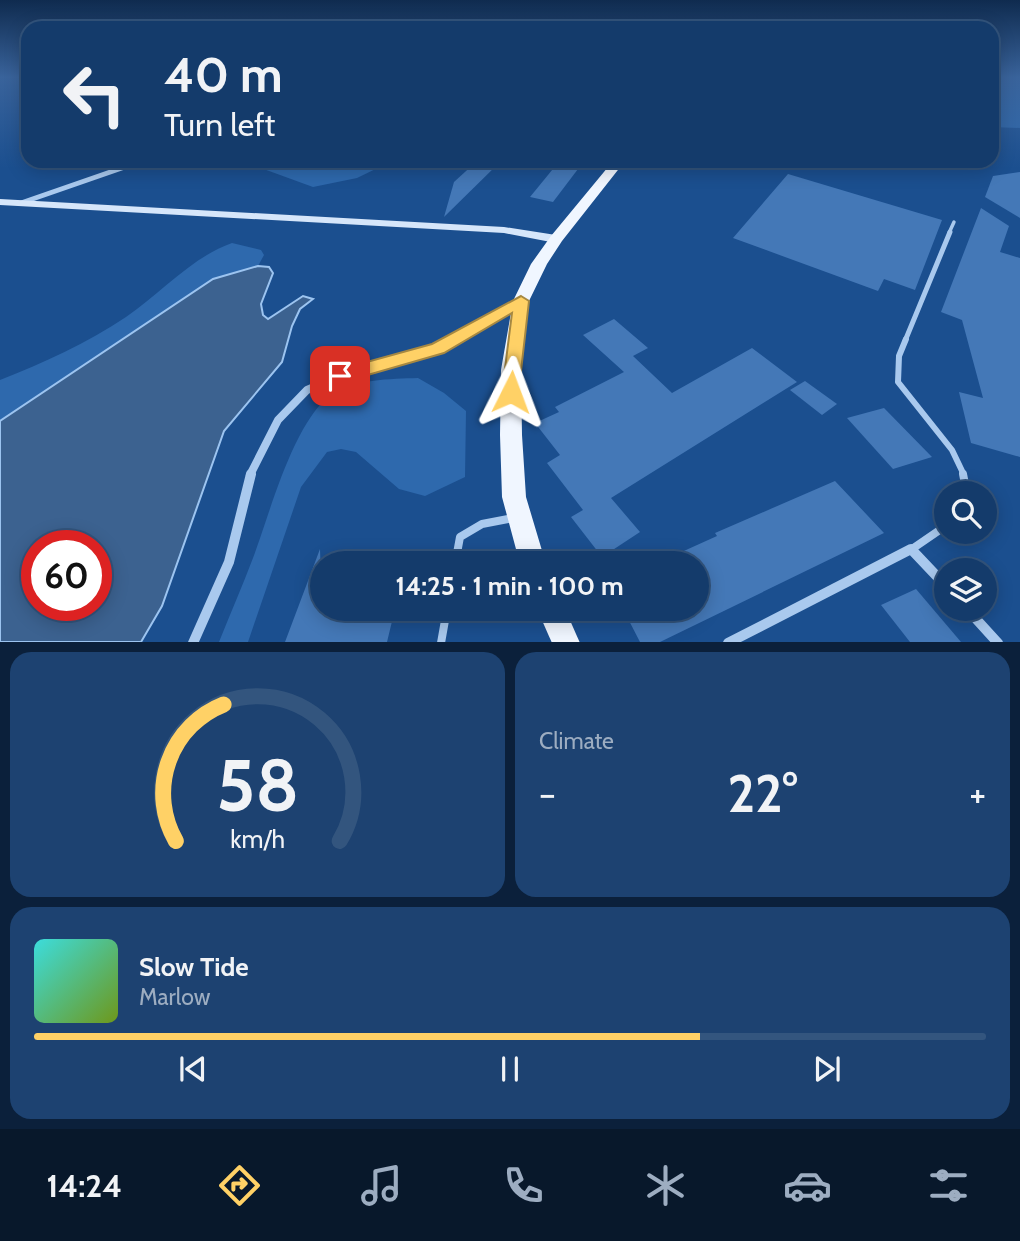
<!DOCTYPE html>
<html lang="en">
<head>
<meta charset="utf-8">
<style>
  :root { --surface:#143b6b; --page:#1d4271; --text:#f1f3f6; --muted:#9dadc1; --line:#33557e; --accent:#ffd166 }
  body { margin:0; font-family:Cabin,sans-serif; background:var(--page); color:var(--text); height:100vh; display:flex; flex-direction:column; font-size:26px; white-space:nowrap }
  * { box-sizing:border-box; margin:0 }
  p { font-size:23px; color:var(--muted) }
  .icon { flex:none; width:38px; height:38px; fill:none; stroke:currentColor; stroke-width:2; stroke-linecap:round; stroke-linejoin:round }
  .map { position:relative; height:642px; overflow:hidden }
  .drawer { display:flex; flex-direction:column; gap:10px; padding:10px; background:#0b203b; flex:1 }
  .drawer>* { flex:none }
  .hud { position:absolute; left:21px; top:21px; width:978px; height:147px; border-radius:21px; box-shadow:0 4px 18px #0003,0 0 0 2px var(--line); background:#143b6b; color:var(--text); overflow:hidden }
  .fabs { position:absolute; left:934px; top:481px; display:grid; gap:14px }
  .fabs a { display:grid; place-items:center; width:63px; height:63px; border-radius:50%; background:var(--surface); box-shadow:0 4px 18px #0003,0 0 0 2px var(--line); font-size:35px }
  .speed { position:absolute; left:21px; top:530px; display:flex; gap:14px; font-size:35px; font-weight:700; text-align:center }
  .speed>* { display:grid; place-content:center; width:91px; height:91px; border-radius:50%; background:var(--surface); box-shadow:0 4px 18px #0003,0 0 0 2px var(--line); line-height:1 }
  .speed .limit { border:10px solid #d22; background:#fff; color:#111 }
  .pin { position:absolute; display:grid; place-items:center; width:60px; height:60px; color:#fff; margin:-30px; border-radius:14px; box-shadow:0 4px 10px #0006 }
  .me { position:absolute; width:77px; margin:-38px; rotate:3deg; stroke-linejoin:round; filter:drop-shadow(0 0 5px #0008) }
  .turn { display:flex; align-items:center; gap:24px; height:147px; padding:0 28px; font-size:32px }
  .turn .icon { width:91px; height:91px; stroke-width:2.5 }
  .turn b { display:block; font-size:49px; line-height:60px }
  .big { font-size:52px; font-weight:700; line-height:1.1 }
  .drawer .tile { flex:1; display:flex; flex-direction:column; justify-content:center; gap:10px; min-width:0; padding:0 24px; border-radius:21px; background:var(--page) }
  .drawer .dial { align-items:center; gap:0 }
  .dial svg { height:182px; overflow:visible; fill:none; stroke:var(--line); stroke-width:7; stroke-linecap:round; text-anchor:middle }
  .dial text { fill:var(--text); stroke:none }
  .song { display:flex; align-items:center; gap:21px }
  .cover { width:84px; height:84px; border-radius:10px; background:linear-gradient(135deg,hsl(180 70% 55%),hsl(80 70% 35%)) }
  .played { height:7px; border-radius:4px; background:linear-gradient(90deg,var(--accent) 70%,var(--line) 70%) }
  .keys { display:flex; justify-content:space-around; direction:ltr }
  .heat { display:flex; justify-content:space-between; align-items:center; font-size:38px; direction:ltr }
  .drawer .tiles { flex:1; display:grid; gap:10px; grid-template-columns:1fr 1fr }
  .tile:last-child { grid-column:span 2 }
  .trip { position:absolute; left:310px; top:551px; width:399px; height:70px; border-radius:35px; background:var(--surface); box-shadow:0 4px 18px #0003,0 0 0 2px var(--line); font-weight:700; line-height:70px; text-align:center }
  .tab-bar { display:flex; height:112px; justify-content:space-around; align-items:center; background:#08182b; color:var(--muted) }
  .tab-bar .icon { width:49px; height:49px }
  .tab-bar .selected { color:var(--accent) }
  .tab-bar b { font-size:32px; color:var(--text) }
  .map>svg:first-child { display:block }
</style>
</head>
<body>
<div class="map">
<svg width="1020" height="643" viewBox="0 0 1020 643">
  <rect width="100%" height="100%" fill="#1b4f8f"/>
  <!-- green -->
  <g fill="#2e69ad">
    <path d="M 992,78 L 1020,78 L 1020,128 L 992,127 Z"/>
    <path d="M 242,161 L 392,161 L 357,178 L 313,187 Z"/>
    <path d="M 232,243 L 261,250 L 264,255 L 258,266 L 213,279 L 0,421 L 0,380 C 43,363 87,343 126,317 C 161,293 192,257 232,243 Z"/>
    <path d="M 418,378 L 444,393 L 466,411 L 465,477 L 425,496 L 399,489 L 356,452 L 341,449 L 327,452 L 301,487 L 248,642 L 219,642 C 230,614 242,587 253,558 C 270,513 292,426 330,395 C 351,379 392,379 418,378 Z"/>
  </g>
  <!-- water -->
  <path fill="#3c6290" stroke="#9cc4f0" stroke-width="2" fill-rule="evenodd" d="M 258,266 L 269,267 L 273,273 L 261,304 L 263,315 L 268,319 L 303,296 L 313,299 L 300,309 L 292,326 L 282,362 L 224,431 L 162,606 L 141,642 L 0,642 L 0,421 L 213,279 ZM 37,546 L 96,546 L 96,606 L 37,606 Z"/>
  <!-- building -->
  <g fill="#4478b7">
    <path d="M 477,161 L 501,161 L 444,217 L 454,182 Z"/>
    <path d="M 557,164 L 578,169 L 553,202 L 530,197 Z"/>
    <path d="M 1020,172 L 1020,218 L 985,197 L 993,176 Z"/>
    <path d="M 788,174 L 942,220 L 915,290 L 884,279 L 878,291 L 733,238 Z"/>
    <path d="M 981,208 L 1009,226 L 1000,252 L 1020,258 L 1020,457 L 971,443 L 959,392 L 983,398 L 962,320 L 941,312 Z"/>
    <path d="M 614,319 L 648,348 L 633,356 L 672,393 L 752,348 L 797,382 L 611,498 L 640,532 L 602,557 L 571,517 L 583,510 L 547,463 L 560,455 L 535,423 L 559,412 L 555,407 L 624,372 L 583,335 Z"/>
    <path d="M 805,381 L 837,404 L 822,415 L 790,390 Z"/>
    <path d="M 884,408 L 932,457 L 893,469 L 847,418 Z"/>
    <path d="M 835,481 L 884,533 L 660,642 L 640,642 L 623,609 L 696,609 L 696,564 L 655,564 L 717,536 L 715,533 Z"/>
    <path d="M 320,549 L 322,609 L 395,609 L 387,642 L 285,642 Z"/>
    <path d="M 916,589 L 961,642 L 910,642 L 881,605 Z"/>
  </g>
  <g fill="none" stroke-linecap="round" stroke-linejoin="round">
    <!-- lane-far3 -->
    <path stroke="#a9c9ee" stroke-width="3.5" d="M 949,233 L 954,222"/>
    <!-- lane-far2 -->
    <path stroke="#a9c9ee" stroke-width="5" d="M 905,341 L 950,232"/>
    <!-- lane-far1 -->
    <path stroke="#a9c9ee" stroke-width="6" d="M 906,339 L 899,356 L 898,382 L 952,450 L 964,475"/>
    <!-- lane -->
    <g stroke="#a9c9ee" stroke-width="8">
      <path d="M 963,474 L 967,494"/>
      <path d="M 912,549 L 947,525"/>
      <path d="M 455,564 L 460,537 L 482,524 L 513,518"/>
      <path d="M 441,643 L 447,609"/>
    </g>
    <!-- street-far3 -->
    <path stroke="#a9c9ee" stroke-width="5" d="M 21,203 L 142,161"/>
    <!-- street-far2 -->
    <path stroke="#a9c9ee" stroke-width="6" d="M 452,341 L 518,303"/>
    <!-- street-far1 -->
    <path stroke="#a9c9ee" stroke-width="8" d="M 250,475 L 278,420 L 307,390 L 340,376 L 438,349 L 455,339"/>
    <!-- street -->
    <g stroke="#a9c9ee" stroke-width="10">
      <path d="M 967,609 L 998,643"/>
      <path d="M 193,643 L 229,562 L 251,474"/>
      <path d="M 728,643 L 911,549 L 947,587"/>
    </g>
    <!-- secondary -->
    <path fill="#d6e6fa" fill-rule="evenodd" d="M 0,199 L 504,227 L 556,235 L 562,239 L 556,243 L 504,233 L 0,205 Z"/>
    <!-- primary -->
    <g fill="#f0f6ff" fill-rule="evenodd">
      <path d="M 613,161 L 625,161 L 562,241 L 547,264 L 529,301 L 521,370 L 522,435 L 526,497 L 546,564 L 520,564 L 502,497 L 500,435 L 501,370 L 513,301 L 531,264 L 551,236 Z"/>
      <path d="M 537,609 L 565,609 L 580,643 L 552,643 Z"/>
    </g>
  </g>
  <!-- sky -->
  <linearGradient id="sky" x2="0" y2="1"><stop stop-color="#0f2b4f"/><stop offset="0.46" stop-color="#39639b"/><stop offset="1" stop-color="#39639b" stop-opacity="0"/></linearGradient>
  <rect width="1020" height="168" fill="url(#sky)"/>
  <!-- route -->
  <path fill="#ffd166" stroke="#a68842" stroke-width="2" d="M 521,296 L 529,301 L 518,397 L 505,397 L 502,392 L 512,313 L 444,353 L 340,383 L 334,381 L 331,376 L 334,371 L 432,344 Z"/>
</svg>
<div class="fabs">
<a><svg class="icon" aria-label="search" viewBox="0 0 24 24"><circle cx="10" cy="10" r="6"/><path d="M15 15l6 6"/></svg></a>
<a><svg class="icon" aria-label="layers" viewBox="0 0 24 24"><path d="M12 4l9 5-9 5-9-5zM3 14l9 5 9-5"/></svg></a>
</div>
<div class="speed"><div class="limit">60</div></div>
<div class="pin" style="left:340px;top:376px;background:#d93025"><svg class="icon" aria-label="arrive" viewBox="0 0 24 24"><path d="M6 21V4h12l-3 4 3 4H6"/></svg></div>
<svg class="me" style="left:511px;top:392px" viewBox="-20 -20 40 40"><path d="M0-17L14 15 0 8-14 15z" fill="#ffd166" stroke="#fff" stroke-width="4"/></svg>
<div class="trip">14:25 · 1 min · 100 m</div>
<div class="hud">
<div class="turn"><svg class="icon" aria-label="left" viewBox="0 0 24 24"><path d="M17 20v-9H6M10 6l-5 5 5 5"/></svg><div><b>40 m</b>Turn left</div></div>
</div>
</div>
<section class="drawer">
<div class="tiles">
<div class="tile dial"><svg viewBox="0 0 100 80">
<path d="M14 69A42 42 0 1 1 86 69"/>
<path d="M14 69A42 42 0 0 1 35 9" stroke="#ffd166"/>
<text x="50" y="56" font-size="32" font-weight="700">58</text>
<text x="50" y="72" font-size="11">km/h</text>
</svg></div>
<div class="tile"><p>Climate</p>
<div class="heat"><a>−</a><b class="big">22°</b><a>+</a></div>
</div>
<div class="tile">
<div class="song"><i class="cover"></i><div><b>Slow Tide</b><p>Marlow</p></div></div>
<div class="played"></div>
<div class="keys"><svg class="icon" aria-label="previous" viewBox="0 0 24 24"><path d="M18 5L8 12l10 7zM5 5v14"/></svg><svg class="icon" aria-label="pause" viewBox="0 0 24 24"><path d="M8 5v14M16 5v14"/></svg><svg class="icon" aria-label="next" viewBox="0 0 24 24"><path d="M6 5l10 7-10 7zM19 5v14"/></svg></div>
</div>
</div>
</section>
<nav class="tab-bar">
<b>14:24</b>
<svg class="icon selected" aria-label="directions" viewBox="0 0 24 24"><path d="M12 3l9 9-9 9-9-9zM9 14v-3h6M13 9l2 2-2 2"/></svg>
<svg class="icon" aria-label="music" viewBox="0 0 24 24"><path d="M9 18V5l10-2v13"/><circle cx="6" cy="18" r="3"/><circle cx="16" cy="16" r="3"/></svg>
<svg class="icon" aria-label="phone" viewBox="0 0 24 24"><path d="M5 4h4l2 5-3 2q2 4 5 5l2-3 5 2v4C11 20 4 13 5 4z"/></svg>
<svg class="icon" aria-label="climate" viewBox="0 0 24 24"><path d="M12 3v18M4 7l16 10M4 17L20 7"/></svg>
<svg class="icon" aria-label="car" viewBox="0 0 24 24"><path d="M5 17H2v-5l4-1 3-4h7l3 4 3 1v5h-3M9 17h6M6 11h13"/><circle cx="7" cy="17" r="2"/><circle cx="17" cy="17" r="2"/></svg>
<svg class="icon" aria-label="filters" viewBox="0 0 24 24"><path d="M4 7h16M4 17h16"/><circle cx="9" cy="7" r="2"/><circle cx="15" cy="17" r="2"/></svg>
</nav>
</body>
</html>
